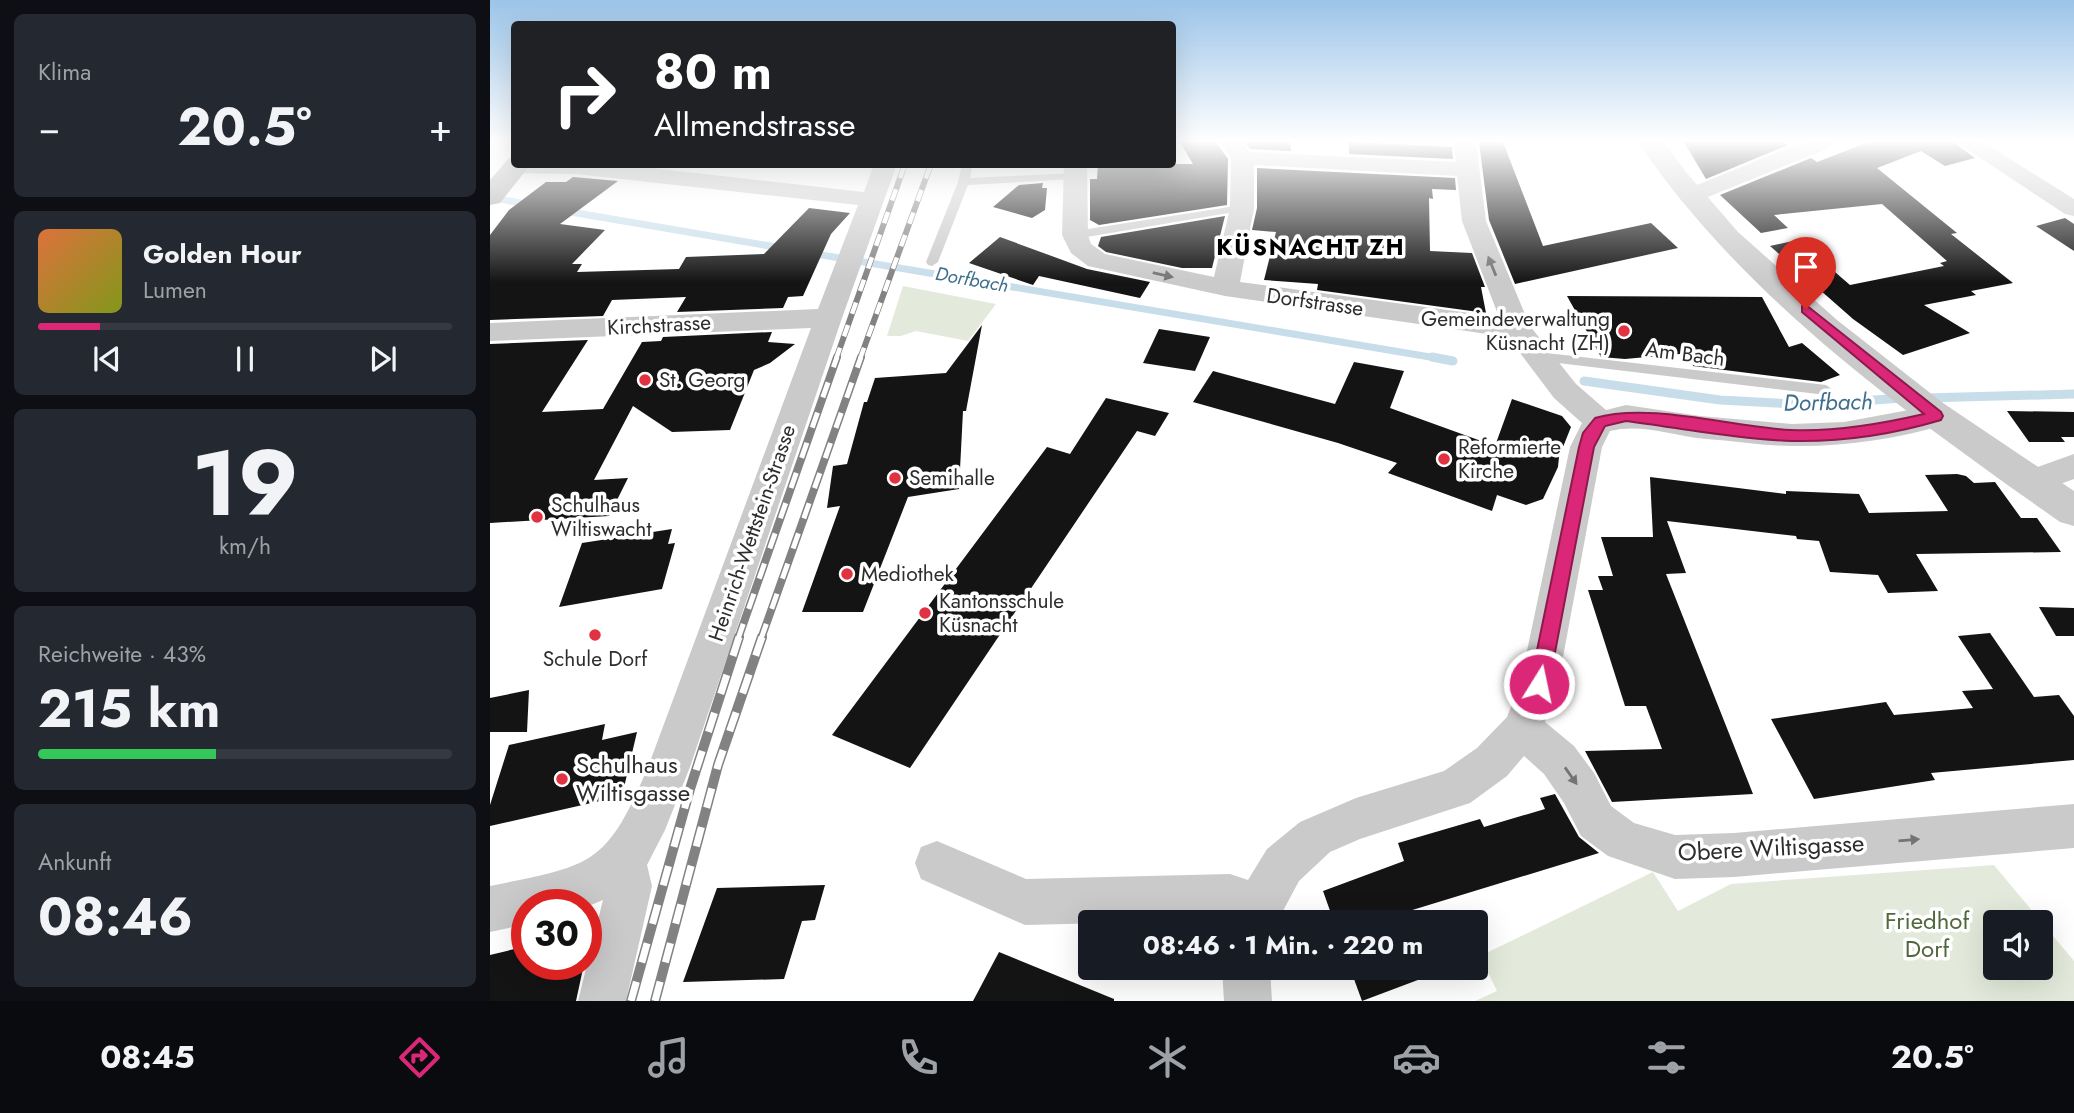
<!DOCTYPE html>
<html lang="de">
<head>
<meta charset="utf-8">
<style>
  :root { --surface:#171b24; --page:#242831; --text:#f1f3f6; --muted:#9ea1a6; --line:#363941; --accent:#db2777 }
  body { margin:0; font-family:Jost,sans-serif; background:var(--page); color:var(--text); height:100vh; display:flex; flex-direction:column; font-size:26px; white-space:nowrap }
  * { box-sizing:border-box; margin:0 }
  p { font-size:23px; color:var(--muted) }
  .icon { flex:none; width:38px; height:38px; fill:none; stroke:currentColor; stroke-width:2; stroke-linecap:round; stroke-linejoin:round }
  .map { position:relative; flex:1; overflow:hidden }
  .side { display:flex; flex-direction:column; gap:14px; padding:14px; background:#0d0f14; width:490px }
  .side>* { flex:none }
  .top-card { position:absolute; left:21px; top:21px; width:665px; height:147px; border-radius:7px; box-shadow:0 7px 28px #0002; background:#202124; color:#fff; overflow:hidden }
  .buttons { position:absolute; left:1493px; top:910px; display:grid; gap:14px }
  .buttons a { display:grid; place-items:center; width:70px; height:70px; border-radius:7px; background:var(--surface); box-shadow:0 7px 28px #0002; font-size:35px }
  .speed { position:absolute; left:21px; top:889px; display:flex; gap:14px; font-size:35px; font-weight:700; text-align:center }
  .speed>* { display:grid; place-content:center; width:91px; height:91px; border-radius:50%; background:var(--surface); box-shadow:0 7px 28px #0002; line-height:1 }
  .speed .limit { border:10px solid #d22; background:#fff; color:#111 }
  .pin { position:absolute; display:grid; place-items:center; width:60px; height:60px; color:#fff; margin:-72px -30px; border-radius:50% 50% 50% 0; rotate:-45deg; box-shadow:0 0 7px #0007 }
  .pin .icon { rotate:45deg }
  .me { position:absolute; width:77px; margin:-38px; rotate:10deg; stroke-linejoin:round; filter:drop-shadow(0 0 5px #0008) }
  .turn { display:flex; align-items:center; gap:24px; height:147px; padding:0 28px; font-size:32px }
  .turn .icon { width:91px; height:91px; stroke-width:2.5 }
  .turn b { display:block; font-size:49px; line-height:60px }
  .big { font-size:52px; font-weight:700; line-height:1.1 }
  .side .card { flex:1; display:flex; flex-direction:column; justify-content:center; gap:10px; min-width:0; padding:0 24px; border-radius:10px; background:var(--page) }
  .side .dial { align-items:center; gap:0 }
  .dial b { font-size:91px; line-height:1 }
  .song { display:flex; align-items:center; gap:21px }
  .cover { width:84px; height:84px; border-radius:10px; background:linear-gradient(135deg,hsl(20 70% 55%),hsl(70 70% 35%)) }
  .played { height:7px; border-radius:4px; background:linear-gradient(90deg,var(--accent) 15%,var(--line) 15%) }
  .keys { display:flex; justify-content:space-around; direction:ltr }
  .heat { display:flex; justify-content:space-between; align-items:center; font-size:38px; direction:ltr }
  .charge { height:10px; border-radius:5px; background:linear-gradient(90deg,#34c759 43%,var(--line) 0) }
  .trip { position:absolute; left:588px; top:910px; width:410px; height:70px; border-radius:7px; background:var(--surface); box-shadow:0 7px 28px #0002; font-weight:700; line-height:70px; text-align:center }
  .menu { display:flex; height:112px; justify-content:space-around; align-items:center; background:#090b0e; color:var(--muted) }
  .menu .icon { width:49px; height:49px }
  .menu .on { color:var(--accent) }
  .menu b { font-size:32px; color:var(--text) }
  main { display:flex; flex:1; min-height:0 }
  .map>svg:first-child { display:block }
</style>
</head>
<body>
<main>
<section class="side">
<div class="card"><p>Klima</p>
<div class="heat"><a>−</a><b class="big">20.5°</b><a>+</a></div>
</div>
<div class="card">
<div class="song"><i class="cover"></i><div><b>Golden Hour</b><p>Lumen</p></div></div>
<div class="played"></div>
<div class="keys"><svg class="icon" aria-label="previous" viewBox="0 0 24 24"><path d="M18 5L8 12l10 7zM5 5v14"/></svg><svg class="icon" aria-label="pause" viewBox="0 0 24 24"><path d="M8 5v14M16 5v14"/></svg><svg class="icon" aria-label="next" viewBox="0 0 24 24"><path d="M6 5l10 7-10 7zM19 5v14"/></svg></div>
</div>
<div class="card dial"><b>19</b><p>km/h</p></div>
<div class="card"><p>Reichweite · 43%</p><b class="big">215 km</b><div class="charge"></div></div>
<div class="card"><p>Ankunft</p><b class="big">08:46</b></div>
</section>
<div class="map">
<svg width="1584" height="1001" viewBox="0 0 1584 1001">
  <rect width="100%" height="100%" fill="#fff"/>
  <!-- green -->
  <g fill="#e3eadb" fill-rule="evenodd">
    <path d="M 413,286 L 506,304 L 478,341 L 426,331 L 411,336 L 397,336 Z"/>
    <path d="M 1504,865 L 1584,961 L 1584,1001 L 985,1001 L 1007,991 L 990,956 L 1163,872 L 1188,911 L 1241,884 ZM 1505,922 L 1550,922 L 1550,968 L 1505,968 Z"/>
  </g>
  <g fill="none" stroke-linecap="round" stroke-linejoin="round">
    <!-- stream-far1 -->
    <g stroke="#c7ddea" stroke-width="7">
      <path d="M 0,197 L 40,205"/>
      <path d="M 75,211 L 292,248"/>
      <path d="M 320,253 L 952,359"/>
    </g>
    <!-- stream -->
    <g stroke="#c7ddea" stroke-width="9">
      <path d="M 942,357 L 963,361"/>
      <path d="M 1094,381 L 1230,400 L 1320,405 L 1411,398"/>
      <path d="M 1435,398 L 1584,394"/>
    </g>
  </g>
  <!-- building -->
  <g fill="#141414">
    <path d="M 690,142 L 726,142 L 738,159 L 737,205 L 609,225 L 600,220 L 600,179 L 607,179 L 608,164 L 703,164 Z"/>
    <path d="M 755,142 L 800,142 L 801,151 L 760,149 Z"/>
    <path d="M 859,142 L 962,147 L 963,159 L 859,154 Z"/>
    <path d="M 989,142 L 1013,142 L 1053,246 L 1161,223 L 1188,248 L 1025,284 L 999,220 Z"/>
    <path d="M 1194,142 L 1293,142 L 1298,145 L 1216,179 Z"/>
    <path d="M 1379,142 L 1463,142 L 1485,158 L 1455,166 L 1431,151 L 1387,168 L 1467,233 L 1461,234 L 1523,283 L 1481,291 L 1486,295 L 1434,305 L 1480,333 L 1413,355 L 1363,319 L 1280,246 L 1308,240 L 1360,285 L 1454,266 L 1450,263 L 1457,261 L 1392,204 L 1284,215 L 1298,228 L 1271,233 L 1230,195 L 1321,158 L 1327,162 Z"/>
    <path d="M 767,168 L 965,178 L 966,190 L 942,189 L 943,199 L 939,198 L 940,251 L 982,253 L 995,287 L 991,287 L 996,313 L 827,290 L 828,284 L 774,280 L 786,232 L 762,230 L 767,208 Z"/>
    <path d="M 83,177 L 128,181 L 70,224 L 115,230 L 82,264 L 92,264 L 87,272 L 189,269 L 196,257 L 274,254 L 319,208 L 360,213 L 341,234 L 313,296 L 298,297 L 293,308 L 187,312 L 196,297 L 122,300 L 113,316 L 0,320 L 0,235 L 19,210 L 56,182 L 76,182 Z"/>
    <path d="M 553,183 L 552,188 L 557,188 L 555,210 L 542,218 L 503,207 L 529,185 Z"/>
    <path d="M 735,216 L 722,268 L 692,268 L 616,252 L 608,246 L 611,237 Z"/>
    <path d="M 1575,218 L 1584,224 L 1584,251 L 1546,226 Z"/>
    <path d="M 510,237 L 597,269 L 660,282 L 650,298 L 549,276 L 543,285 L 479,263 Z"/>
    <path d="M 1077,296 L 1272,297 L 1299,347 L 1312,343 L 1350,375 L 1331,382 L 1203,366 L 1201,353 L 1135,359 L 1111,357 Z"/>
    <path d="M 492,325 L 476,411 L 473,411 L 469,489 L 418,497 L 373,612 L 312,612 L 350,506 L 337,508 L 343,466 L 357,464 L 374,402 L 377,402 L 385,378 L 456,373 Z"/>
    <path d="M 669,329 L 720,337 L 705,371 L 653,363 Z"/>
    <path d="M 282,332 L 278,342 L 305,344 L 280,363 L 264,370 L 240,430 L 182,432 L 143,406 L 104,480 L 138,478 L 119,516 L 0,523 L 0,344 L 98,340 L 52,412 L 113,409 L 152,342 L 171,341 L 173,337 Z"/>
    <path d="M 864,362 L 914,371 L 900,408 L 1005,446 L 1022,399 L 1072,416 L 1081,427 L 1069,457 L 1068,467 L 1053,499 L 1036,505 L 1007,495 L 1002,511 L 898,473 L 907,463 L 848,443 L 703,402 L 723,371 L 845,404 Z"/>
    <path d="M 616,398 L 679,413 L 665,436 L 647,431 L 420,768 L 342,735 L 557,447 L 580,454 Z"/>
    <path d="M 1517,411 L 1584,412 L 1584,437 L 1571,437 L 1575,442 L 1539,442 Z"/>
    <path d="M 1467,474 L 1476,476 L 1484,483 L 1505,482 L 1531,518 L 1547,518 L 1571,552 L 1426,554 L 1448,591 L 1398,593 L 1388,575 L 1340,572 L 1329,541 L 1307,539 L 1306,536 L 1177,521 L 1196,573 L 1176,574 L 1263,794 L 1122,802 L 1095,751 L 1172,749 L 1156,706 L 1135,706 L 1098,590 L 1113,590 L 1108,576 L 1123,576 L 1111,537 L 1163,537 L 1160,477 L 1296,494 L 1296,491 L 1369,494 L 1379,513 L 1458,511 L 1435,475 Z"/>
    <path d="M 182,529 L 178,544 L 185,543 L 172,589 L 69,607 L 92,543 Z"/>
    <path d="M 1549,607 L 1584,608 L 1584,636 L 1566,636 Z"/>
    <path d="M 1500,633 L 1544,697 L 1569,695 L 1584,716 L 1584,760 L 1441,773 L 1445,780 L 1324,799 L 1281,719 L 1396,702 L 1404,715 L 1483,708 L 1472,691 L 1503,689 L 1468,636 Z"/>
    <path d="M 39,690 L 37,732 L 0,732 L 0,698 Z"/>
    <path d="M 115,724 L 112,740 L 147,732 L 132,796 L 0,826 L 0,805 L 19,745 Z"/>
    <path d="M 1065,794 L 1089,837 L 1109,853 L 906,915 L 909,922 L 844,922 L 833,891 L 914,861 L 908,843 L 990,819 L 994,827 L 1055,809 L 1050,798 Z"/>
    <path d="M 335,885 L 325,920 L 312,921 L 294,979 L 193,982 L 227,888 Z"/>
    <path d="M 37,946 L 37,964 L 94,964 L 86,1001 L 0,1001 L 0,955 Z"/>
    <path d="M 509,952 L 624,999 L 624,1001 L 483,1001 Z"/>
    <path d="M 860,968 L 957,968 L 957,969 L 872,1001 Z"/>
  </g>
  <g fill="none" stroke-linecap="round" stroke-linejoin="round">
    <!-- service -->
    <g fill="#cacaca" fill-rule="evenodd">
      <path d="M 472,164 L 483,164 L 480,178 L 585,173 L 591,176 L 585,179 L 478,185 L 448,262 L 442,266 L 438,265 L 436,262 L 468,182 Z"/>
      <path d="M 752,205 L 756,206 L 756,210 L 585,239 L 579,235 L 585,231 Z"/>
      <path d="M 1048,352 L 1336,385 L 1343,390 L 1336,395 L 1043,360 L 1041,357 L 1043,354 Z"/>
    </g>
    <!-- minor -->
    <g fill="#cacaca" fill-rule="evenodd">
      <path d="M 729,142 L 752,142 L 759,152 L 966,162 L 964,142 L 986,142 L 996,221 L 1040,326 L 1086,384 L 1116,410 L 1136,405 L 1210,416 L 1302,424 L 1354,422 L 1446,405 L 1457,408 L 1461,416 L 1457,424 C 1407,439 1354,447 1302,446 C 1274,446 1245,441 1216,439 C 1185,436 1151,423 1120,431 L 1112,447 L 1068,684 L 1055,722 L 1084,746 L 1104,773 L 1121,806 L 1144,823 L 1185,835 L 1244,833 L 1584,804 L 1584,848 L 1244,877 L 1185,879 L 1118,856 L 1091,836 L 1074,803 L 1054,774 L 1034,756 L 1017,776 L 980,803 L 870,839 L 840,852 L 809,881 L 787,922 L 741,922 L 740,920 L 535,925 L 431,879 L 425,863 L 431,847 L 447,841 L 536,879 L 740,874 L 758,880 L 777,849 L 810,822 L 866,798 L 954,771 L 987,748 L 1017,717 L 1030,684 L 1080,447 L 1092,423 L 1064,398 L 1018,337 L 735,296 L 598,266 L 581,253 L 572,235 L 574,164 L 597,164 L 598,235 L 601,244 L 615,254 L 724,277 L 740,208 L 741,158 ZM 764,165 L 967,176 L 972,221 L 1009,317 L 750,282 L 764,208 Z"/>
      <path d="M 1313,142 L 1344,142 L 1341,147 L 1208,201 L 1200,203 L 1192,201 L 1188,196 L 1192,191 Z"/>
      <path d="M 1466,142 L 1493,142 L 1584,199 L 1584,216 L 1575,214 Z"/>
      <path d="M 24,161 L 24,164 L 126,164 L 374,192 L 384,164 L 407,164 L 352,318 L 200,767 L 175,830 L 157,865 L 162,886 L 136,1001 L 88,1001 L 113,900 L 96,907 L 96,905 L 37,905 L 37,924 L 0,932 L 0,886 C 102,865 116,867 158,767 L 321,328 L 0,341 L 0,323 L 328,309 L 368,205 L 86,174 L 17,173 L 13,168 L 17,163 Z"/>
      <path d="M 1584,454 L 1584,479 L 1543,494 L 1531,491 L 1527,482 L 1531,473 Z"/>
      <path d="M 732,968 L 780,968 L 782,1001 L 734,1001 Z"/>
    </g>
    <!-- tertiary -->
    <path fill="#cacaca" fill-rule="evenodd" d="M 1148,142 L 1174,142 L 1196,172 L 1248,232 L 1347,320 L 1453,403 L 1584,491 L 1584,526 L 1570,522 C 1416,413 1255,300 1148,142 Z"/>
    <!-- primary -->
    <path fill="#a5a5a5" fill-rule="evenodd" d="M 24,157 L 24,164 L 41,164 L 10,203 L 0,205 L 0,180 L 19,158 Z"/>
    <!-- rail-far2 casing -->
    <g stroke="#828282" stroke-width="6">
      <g id="rail-far2">
        <path d="M 346,359 L 415,164"/>
        <path d="M 370,359 L 441,164"/>
      </g>
    </g>
    <!-- rail-far1 casing -->
    <g stroke="#828282" stroke-width="8">
      <g id="rail-far1">
        <path d="M 248,639 L 347,357"/>
        <path d="M 271,639 L 371,357"/>
      </g>
    </g>
    <!-- rail casing -->
    <g stroke="#828282" stroke-width="10">
      <g id="rail">
        <path d="M 141,1001 L 200,789 L 249,637"/>
        <path d="M 165,1001 L 228,765 L 272,637"/>
      </g>
    </g>
    <!-- rail-far2 -->
    <use href="#rail-far2" stroke="#fff" stroke-width="4.5" stroke-dasharray="12" stroke-linecap="butt"/>
    <!-- rail-far1 -->
    <use href="#rail-far1" stroke="#fff" stroke-width="5" stroke-dasharray="16" stroke-linecap="butt"/>
    <!-- rail -->
    <use href="#rail" stroke="#fff" stroke-width="7" stroke-dasharray="20" stroke-linecap="butt"/>
  </g>
  <!-- one-way arrows -->
  <defs><path id="oneway-solid" d="M-6-.8H1V-3.2L6.5 0L1 3.2V.8H-6Z" transform="scale(1.75)"/></defs>
  <g fill="#747474">
    <use href="#oneway-solid" transform="translate(1002 266) rotate(-112)"/>
    <use href="#oneway-solid" transform="translate(673 275) rotate(13)"/>
    <use href="#oneway-solid" transform="translate(1081 776) rotate(55)"/>
    <use href="#oneway-solid" transform="translate(1419 840) rotate(-5)"/>
  </g>
  <!-- sky -->
  <linearGradient id="sky" x2="0" y2="1"><stop stop-color="#9bc4e9"/><stop offset="0.5" stop-color="#fff"/><stop offset="1" stop-color="#fff" stop-opacity="0"/></linearGradient>
  <rect width="1584" height="282" fill="url(#sky)"/>
  <!-- route -->
  <path fill="#db2777" stroke="#8e194d" stroke-width="2" d="M 1316,305 L 1451,412 L 1453,416 L 1451,420 C 1404,434 1352,442 1302,441 C 1247,439 1190,428 1136,421 L 1115,426 L 1104,447 L 1059,684 L 1056,690 L 1049,693 L 1043,690 L 1040,684 L 1089,447 L 1093,433 L 1105,418 C 1159,402 1242,427 1301,430 C 1345,432 1391,424 1434,414 L 1312,312 L 1312,306 Z"/>
  <!-- markers -->
  <g fill="#e13241" stroke="#fff" stroke-width="2.5">
    <circle cx="1134" cy="331" r="7"/>
    <circle cx="155" cy="380" r="7"/>
    <circle cx="954" cy="459" r="7"/>
    <circle cx="405" cy="478" r="7"/>
    <circle cx="47" cy="517" r="7"/>
    <circle cx="357" cy="574" r="7"/>
    <circle cx="435" cy="613" r="7"/>
    <circle cx="105" cy="635" r="7"/>
    <circle cx="72" cy="779" r="7"/>
  </g>
  <g text-anchor="middle" stroke-width="7" stroke-linejoin="round" paint-order="stroke">
    <!-- far-water labels -->
    <g font-size="19" font-style="italic" fill="#3d6f8d" stroke="#fff">
      <text transform="translate(482 279) rotate(10)" y="7">Dorfbach</text>
    </g>
    <!-- street labels -->
    <g font-size="21" fill="#2d2d2d" stroke="#fff">
      <text transform="translate(825 302) rotate(8)" y="7">Dorfstrasse</text>
      <text transform="translate(169 325) rotate(-3)" y="7">Kirchstrasse</text>
      <text transform="translate(1195 354) rotate(7)" y="7">Am Bach</text>
      <text transform="translate(262 533) rotate(-71)" y="7">Heinrich-Wettstein-Strasse</text>
    </g>
    <!-- poi labels -->
    <g font-size="21" fill="#2d2d2d" stroke="#fff" text-anchor="start">
      <text x="1120" y="326" text-anchor="end">Gemeindeverwaltung<tspan x="1120" dy="24">Küsnacht (ZH)</tspan></text>
      <text x="169" y="387">St. Georg</text>
      <text x="968" y="454">Reformierte<tspan x="968" dy="24">Kirche</tspan></text>
      <text x="419" y="485">Semihalle</text>
      <text x="61" y="512">Schulhaus<tspan x="61" dy="24">Wiltiswacht</tspan></text>
      <text x="371" y="581">Mediothek</text>
      <text x="449" y="608">Kantonsschule<tspan x="449" dy="24">Küsnacht</tspan></text>
      <text x="105" y="666" text-anchor="middle">Schule Dorf</text>
    </g>
    <!-- far-district labels -->
    <g font-size="23" font-weight="bold" letter-spacing="2" fill="#000" stroke="#fff">
      <text x="821" y="255">KÜSNACHT ZH</text>
    </g>
    <!-- water labels -->
    <g font-size="23" font-style="italic" fill="#3d6f8d" stroke="#fff">
      <text transform="translate(1338 402) rotate(-1)" y="8">Dorfbach</text>
    </g>
    <!-- near-poi labels -->
    <g font-size="24" fill="#2d2d2d" stroke="#fff" text-anchor="start">
      <text x="86" y="773">Schulhaus<tspan x="86" dy="28">Wiltisgasse</tspan></text>
    </g>
    <!-- near-street labels -->
    <g font-size="24" fill="#2d2d2d" stroke="#fff">
      <text transform="translate(1281 848) rotate(-3)" y="8">Obere Wiltisgasse</text>
    </g>
    <!-- near-park labels -->
    <g font-size="24" fill="#51673c" stroke="#fff">
      <text x="1437" y="929">Friedhof<tspan x="1437" dy="28">Dorf</tspan></text>
    </g>
  </g>
</svg>
<div class="buttons">
<a><svg class="icon" aria-label="sound" viewBox="0 0 24 24"><path d="M4 9h4l5-4v14l-5-4H4zM17 9q2 3 0 6"/></svg></a>
</div>
<div class="speed"><div class="limit">30</div></div>
<div class="pin" style="left:1316px;top:309px;background:#d93025"><svg class="icon" aria-label="arrive" viewBox="0 0 24 24"><path d="M6 21V4h12l-3 4 3 4H6"/></svg></div>
<svg class="me" style="left:1049px;top:684px" viewBox="-20 -20 40 40"><circle r="17" fill="#db2777" stroke="#fff" stroke-width="3"/><path d="M0-11L8 9 0 5-8 9z" fill="#fff"/></svg>
<div class="trip">08:46 · 1 Min. · 220 m</div>
<div class="top-card">
<div class="turn"><svg class="icon" aria-label="right" viewBox="0 0 24 24"><path d="M7 20v-9h11M14 6l5 5-5 5"/></svg><div><b>80 m</b>Allmendstrasse</div></div>
</div>
</div>
</main>
<nav class="menu">
<b>08:45</b>
<svg class="icon on" aria-label="directions" viewBox="0 0 24 24"><path d="M12 3l9 9-9 9-9-9zM9 14v-3h6M13 9l2 2-2 2"/></svg>
<svg class="icon" aria-label="music" viewBox="0 0 24 24"><path d="M9 18V5l10-2v13"/><circle cx="6" cy="18" r="3"/><circle cx="16" cy="16" r="3"/></svg>
<svg class="icon" aria-label="phone" viewBox="0 0 24 24"><path d="M5 4h4l2 5-3 2q2 4 5 5l2-3 5 2v4C11 20 4 13 5 4z"/></svg>
<svg class="icon" aria-label="climate" viewBox="0 0 24 24"><path d="M12 3v18M4 7l16 10M4 17L20 7"/></svg>
<svg class="icon" aria-label="car" viewBox="0 0 24 24"><path d="M5 17H2v-5l4-1 3-4h7l3 4 3 1v5h-3M9 17h6M6 11h13"/><circle cx="7" cy="17" r="2"/><circle cx="17" cy="17" r="2"/></svg>
<svg class="icon" aria-label="filters" viewBox="0 0 24 24"><path d="M4 7h16M4 17h16"/><circle cx="9" cy="7" r="2"/><circle cx="15" cy="17" r="2"/></svg>
<b>20.5°</b>
</nav>
</body>
</html>
